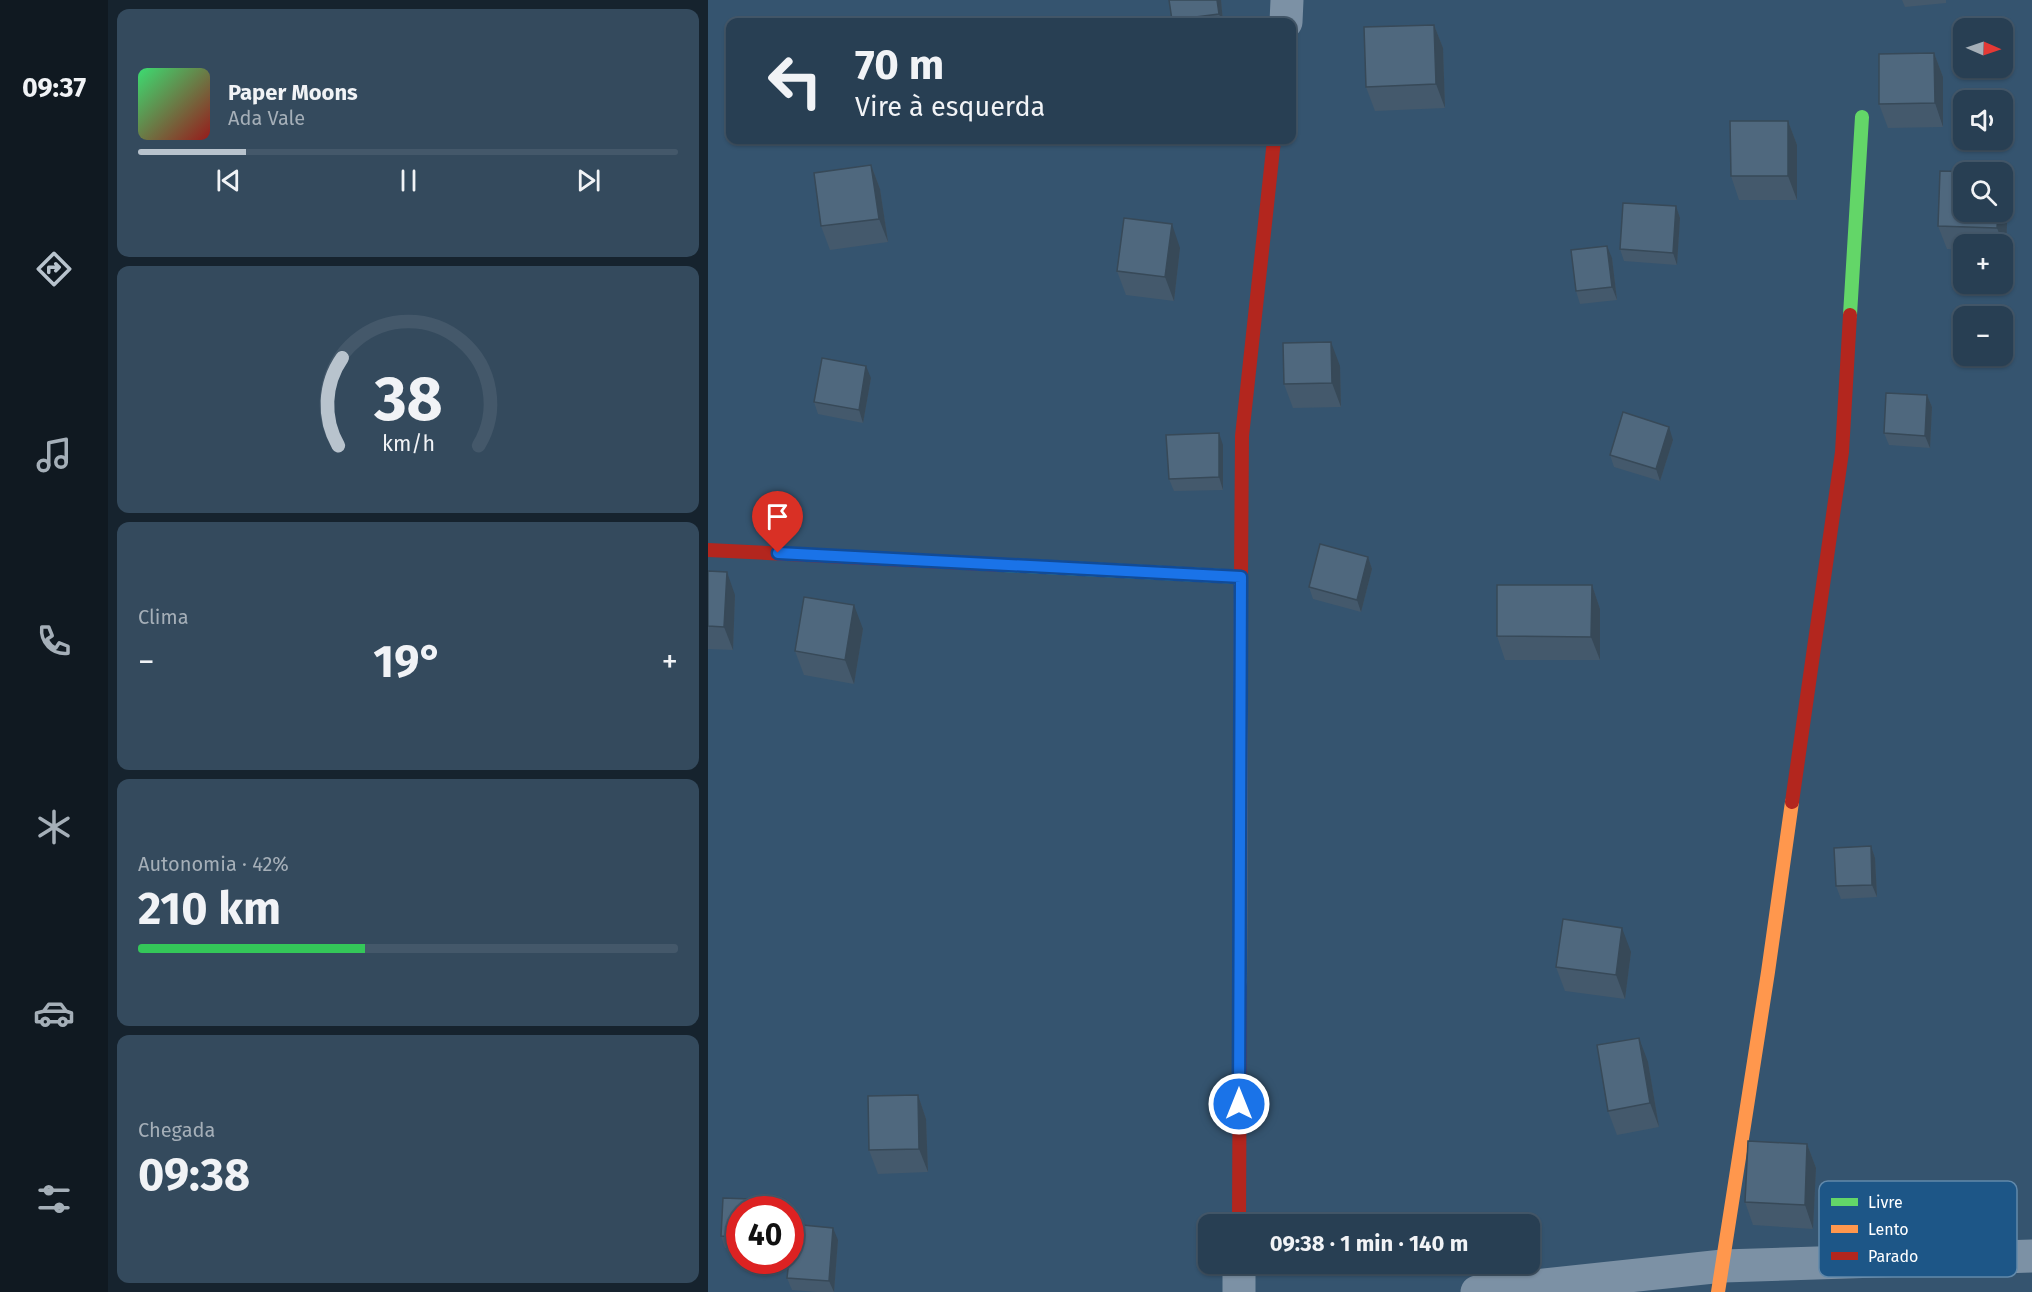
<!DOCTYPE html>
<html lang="pt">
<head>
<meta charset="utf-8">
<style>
  :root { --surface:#283f53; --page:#344a5d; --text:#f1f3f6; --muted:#a5afb8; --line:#44586a; --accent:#b8c3cd }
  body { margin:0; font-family:"Fira Sans",sans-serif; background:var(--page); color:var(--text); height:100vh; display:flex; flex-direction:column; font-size:22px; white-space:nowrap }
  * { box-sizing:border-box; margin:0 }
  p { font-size:20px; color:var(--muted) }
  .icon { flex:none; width:33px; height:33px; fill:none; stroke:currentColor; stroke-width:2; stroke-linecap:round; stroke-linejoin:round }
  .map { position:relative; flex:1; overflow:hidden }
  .drawer { display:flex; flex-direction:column; gap:9px; padding:9px; background:#16232e; width:600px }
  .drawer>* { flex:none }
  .top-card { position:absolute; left:18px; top:18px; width:570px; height:126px; border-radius:12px; box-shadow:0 2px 4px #0004,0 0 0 2px var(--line); background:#283f53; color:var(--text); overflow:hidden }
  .needle { width:39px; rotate:92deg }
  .buttons { position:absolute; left:1245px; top:18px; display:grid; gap:12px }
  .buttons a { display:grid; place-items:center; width:60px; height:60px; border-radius:12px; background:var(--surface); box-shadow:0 2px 4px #0004,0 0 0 2px var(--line); font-size:30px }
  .speed { position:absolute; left:18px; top:1196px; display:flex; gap:12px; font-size:30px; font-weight:700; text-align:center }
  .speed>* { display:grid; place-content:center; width:78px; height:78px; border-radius:50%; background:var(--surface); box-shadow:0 2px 4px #0004,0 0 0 2px var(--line); line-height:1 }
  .speed .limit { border:9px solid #d22; background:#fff; color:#111 }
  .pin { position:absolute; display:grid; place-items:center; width:51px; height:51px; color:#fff; margin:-62px -26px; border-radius:50% 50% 50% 0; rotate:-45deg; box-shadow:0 0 6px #0007 }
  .pin .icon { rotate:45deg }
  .me { position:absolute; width:66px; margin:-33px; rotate:0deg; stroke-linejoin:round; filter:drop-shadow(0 0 4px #0008) }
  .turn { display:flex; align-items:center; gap:21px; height:126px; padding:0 30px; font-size:27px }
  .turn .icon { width:78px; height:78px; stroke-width:2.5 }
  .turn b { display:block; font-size:42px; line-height:51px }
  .big { font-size:45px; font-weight:700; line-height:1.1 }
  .drawer .tile { flex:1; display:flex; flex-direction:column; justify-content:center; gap:9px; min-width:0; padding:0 21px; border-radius:12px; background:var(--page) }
  .drawer .dial { align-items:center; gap:0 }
  .dial svg { height:156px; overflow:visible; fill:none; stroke:var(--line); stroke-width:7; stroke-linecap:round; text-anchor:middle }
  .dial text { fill:var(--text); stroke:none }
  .song { display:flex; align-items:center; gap:18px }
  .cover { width:72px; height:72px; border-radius:9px; background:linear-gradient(135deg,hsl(140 70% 55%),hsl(0 70% 35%)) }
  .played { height:6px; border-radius:3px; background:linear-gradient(90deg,var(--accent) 20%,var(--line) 20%) }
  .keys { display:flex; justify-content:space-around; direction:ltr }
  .heat { display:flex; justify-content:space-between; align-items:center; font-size:33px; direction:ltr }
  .charge { height:9px; border-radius:4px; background:linear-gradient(90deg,#34c759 42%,var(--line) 0) }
  .trip { position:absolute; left:490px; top:1214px; width:342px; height:60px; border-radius:12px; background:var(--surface); box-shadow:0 2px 4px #0004,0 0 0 2px var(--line); font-weight:700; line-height:60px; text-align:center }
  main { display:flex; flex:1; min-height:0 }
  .tab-bar { display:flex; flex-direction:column; width:108px; justify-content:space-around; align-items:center; background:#101921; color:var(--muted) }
  .tab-bar .icon { width:42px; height:42px }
  .tab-bar .active { color:var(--accent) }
  .tab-bar b { font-size:27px; color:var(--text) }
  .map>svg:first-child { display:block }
</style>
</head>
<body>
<main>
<nav class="tab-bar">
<b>09:37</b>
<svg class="icon active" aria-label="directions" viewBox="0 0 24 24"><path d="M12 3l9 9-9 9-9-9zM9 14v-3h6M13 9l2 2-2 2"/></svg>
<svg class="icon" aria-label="music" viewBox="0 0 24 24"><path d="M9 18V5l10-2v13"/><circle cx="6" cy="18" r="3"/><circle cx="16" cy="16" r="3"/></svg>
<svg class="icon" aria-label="phone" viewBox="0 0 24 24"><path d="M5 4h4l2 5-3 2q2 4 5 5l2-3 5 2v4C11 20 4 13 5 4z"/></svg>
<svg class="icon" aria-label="climate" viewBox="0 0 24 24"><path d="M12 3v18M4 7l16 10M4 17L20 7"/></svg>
<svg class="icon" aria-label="car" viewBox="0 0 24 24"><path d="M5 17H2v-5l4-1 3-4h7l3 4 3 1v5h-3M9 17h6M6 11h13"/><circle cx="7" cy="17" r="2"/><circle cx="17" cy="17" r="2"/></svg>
<svg class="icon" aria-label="filters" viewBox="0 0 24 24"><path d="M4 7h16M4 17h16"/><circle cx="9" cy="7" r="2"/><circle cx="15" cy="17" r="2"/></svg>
</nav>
<section class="drawer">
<div class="tile">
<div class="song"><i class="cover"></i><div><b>Paper Moons</b><p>Ada Vale</p></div></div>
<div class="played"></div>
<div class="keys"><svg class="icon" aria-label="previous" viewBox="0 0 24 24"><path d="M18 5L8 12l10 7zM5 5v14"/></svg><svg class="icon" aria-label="pause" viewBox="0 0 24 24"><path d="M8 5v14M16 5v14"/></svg><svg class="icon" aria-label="next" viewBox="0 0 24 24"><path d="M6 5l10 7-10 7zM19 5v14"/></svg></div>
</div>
<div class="tile dial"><svg viewBox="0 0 100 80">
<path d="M14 69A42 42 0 1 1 86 69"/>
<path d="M14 69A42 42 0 0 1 16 24" stroke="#b8c3cd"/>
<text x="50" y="56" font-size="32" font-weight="700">38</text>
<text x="50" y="72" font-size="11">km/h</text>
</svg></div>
<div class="tile"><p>Clima</p>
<div class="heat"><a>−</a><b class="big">19°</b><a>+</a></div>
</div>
<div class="tile"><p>Autonomia · 42%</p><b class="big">210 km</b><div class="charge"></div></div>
<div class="tile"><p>Chegada</p><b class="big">09:38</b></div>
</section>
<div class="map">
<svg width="1324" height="1292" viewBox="0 0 1324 1292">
  <rect width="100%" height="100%" fill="#35546f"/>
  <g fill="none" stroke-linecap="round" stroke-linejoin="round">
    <!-- street -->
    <g stroke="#7c91a5" stroke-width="33">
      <path d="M 578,22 L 579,0"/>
      <path d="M 531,1292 L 531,1263"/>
      <path d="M 769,1292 L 1015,1266 L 1324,1256"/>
    </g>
    <!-- fast -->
    <g stroke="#63d668" stroke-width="14">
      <path d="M 1142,315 L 1154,117"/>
      <path d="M 296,565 L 533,577"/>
    </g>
    <!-- slow -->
    <g stroke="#ff974d" stroke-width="14">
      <path d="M 532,986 L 533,578"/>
      <path d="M 1010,1292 L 1060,972 L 1084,802"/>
    </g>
    <!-- jam -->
    <g stroke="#b3261e" stroke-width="14">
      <path d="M 0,550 L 296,565"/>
      <path d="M 533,578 L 534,436 L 566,140"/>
      <path d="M 1084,802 L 1134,452 L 1142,315"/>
      <path d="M 531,1224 L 532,986"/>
    </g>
  </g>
  <!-- wall -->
  <g fill="#44596c">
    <path d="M 513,0 L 515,22 L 464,22 L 464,20 Z"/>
    <path d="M 1194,0 L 1238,0 L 1238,3 L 1197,7 Z"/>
    <path d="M 726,25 L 735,48 L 737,108 L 667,111 L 658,87 Z"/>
    <path d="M 1226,53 L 1235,77 L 1235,127 L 1180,128 L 1171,104 Z"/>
    <path d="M 1080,121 L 1089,145 L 1089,200 L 1031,200 L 1023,176 Z"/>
    <path d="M 163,165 L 172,189 L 180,242 L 122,250 L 113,226 Z"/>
    <path d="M 1300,197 L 1298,251 L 1294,251 L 1294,244 L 1256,244 L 1256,250 L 1239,249 L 1230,226 Z"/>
    <path d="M 968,206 L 972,218 L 969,265 L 916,261 L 912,249 Z"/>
    <path d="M 472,248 L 466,301 L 418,295 L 409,271 Z"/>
    <path d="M 904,258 L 909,300 L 872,304 L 868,291 Z"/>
    <path d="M 632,366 L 633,407 L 585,408 L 576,384 Z"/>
    <path d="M 163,378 L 155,423 L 110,414 L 106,402 Z"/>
    <path d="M 1219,395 L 1224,407 L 1222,448 L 1181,445 L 1176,433 Z"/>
    <path d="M 965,440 L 952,481 L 906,467 L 902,455 Z"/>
    <path d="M 515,445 L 515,490 L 466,491 L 461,479 Z"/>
    <path d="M 660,557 L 664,569 L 653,612 L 605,599 L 601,587 Z"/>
    <path d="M 0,571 L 27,595 L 25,650 L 0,649 Z"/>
    <path d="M 884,585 L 892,609 L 892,660 L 797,660 L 789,636 Z"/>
    <path d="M 155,629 L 146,684 L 96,675 L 87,651 Z"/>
    <path d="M 1163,846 L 1167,858 L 1169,897 L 1133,899 L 1128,886 Z"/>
    <path d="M 923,952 L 917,999 L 857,991 L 848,967 Z"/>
    <path d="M 940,1062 L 951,1127 L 909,1135 L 900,1111 Z"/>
    <path d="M 210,1095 L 218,1119 L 220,1172 L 170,1174 L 161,1150 Z"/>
    <path d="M 1099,1144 L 1108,1168 L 1105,1229 L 1045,1225 L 1037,1202 Z"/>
    <path d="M 15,1198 L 72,1200 L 75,1209 L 32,1209 L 32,1249 L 17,1248 L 13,1236 Z"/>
    <path d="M 130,1240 L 126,1292 L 109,1292 L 84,1290 L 79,1278 Z"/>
  </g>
  <!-- shaded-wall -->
  <g fill="#374958">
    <path d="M 509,0 L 513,0 L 515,22 L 514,22 L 511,14 Z"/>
    <path d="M 726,25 L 735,48 L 737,108 L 728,84 Z"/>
    <path d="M 1226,53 L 1235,77 L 1235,127 L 1227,103 Z"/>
    <path d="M 1080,121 L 1089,145 L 1089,200 L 1080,176 Z"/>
    <path d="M 163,165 L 172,189 L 180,242 L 171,219 Z"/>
    <path d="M 1294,182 L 1300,197 L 1298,251 L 1289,228 L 1290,212 L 1294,212 Z"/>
    <path d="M 968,206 L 972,218 L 969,265 L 965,253 Z"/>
    <path d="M 464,224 L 472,248 L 466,301 L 457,277 Z"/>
    <path d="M 899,246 L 904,258 L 909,300 L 904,287 Z"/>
    <path d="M 623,342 L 632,366 L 633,407 L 624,383 Z"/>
    <path d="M 158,366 L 163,378 L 155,423 L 151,410 Z"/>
    <path d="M 1219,395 L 1224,407 L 1222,448 L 1217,436 Z"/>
    <path d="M 961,427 L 965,440 L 952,481 L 948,469 Z"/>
    <path d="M 511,433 L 515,445 L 515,490 L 511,477 Z"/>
    <path d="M 660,557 L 664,569 L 653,612 L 649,600 Z"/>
    <path d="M 19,572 L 27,595 L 25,650 L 16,627 Z"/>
    <path d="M 884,585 L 892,609 L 892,660 L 883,637 Z"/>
    <path d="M 146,605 L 155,629 L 146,684 L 137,660 Z"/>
    <path d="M 1163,846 L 1167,858 L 1169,897 L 1164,885 Z"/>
    <path d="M 914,928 L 923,952 L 917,999 L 908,975 Z"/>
    <path d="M 931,1038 L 940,1062 L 951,1127 L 942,1103 Z"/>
    <path d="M 210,1095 L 218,1119 L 220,1172 L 211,1149 Z"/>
    <path d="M 1099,1144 L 1108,1168 L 1105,1229 L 1097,1205 Z"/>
    <path d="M 72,1200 L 75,1209 L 71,1209 Z"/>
    <path d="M 125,1228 L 130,1240 L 126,1292 L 121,1281 Z"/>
  </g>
  <!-- building -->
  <g fill="#4f687e" stroke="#374958" stroke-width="1.5">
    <path d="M 461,0 L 509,0 L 511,14 L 464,20 Z"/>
    <path d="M 726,25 L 728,84 L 658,87 L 656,27 Z"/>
    <path d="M 1226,53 L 1227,103 L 1171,104 L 1171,54 Z"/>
    <path d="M 1022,121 L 1080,121 L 1080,176 L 1023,176 Z"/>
    <path d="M 163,165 L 171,219 L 113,226 L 106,173 Z"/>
    <path d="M 1232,171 L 1267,172 L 1256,172 L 1256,212 L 1290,212 L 1289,228 L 1230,226 Z"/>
    <path d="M 915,203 L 968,206 L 965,253 L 912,249 Z"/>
    <path d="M 416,218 L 464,224 L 457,277 L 409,271 Z"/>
    <path d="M 899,246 L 904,287 L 868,291 L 863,250 Z"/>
    <path d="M 623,342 L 624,383 L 576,384 L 575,343 Z"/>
    <path d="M 114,358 L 158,366 L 151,410 L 106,402 Z"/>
    <path d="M 1178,393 L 1219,395 L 1217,436 L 1176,433 Z"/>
    <path d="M 915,412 L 961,427 L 948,469 L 902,455 Z"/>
    <path d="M 511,433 L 511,477 L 461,479 L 458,435 Z"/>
    <path d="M 612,544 L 660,557 L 649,600 L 601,587 Z"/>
    <path d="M 0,571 L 19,572 L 16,627 L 0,626 Z"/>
    <path d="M 789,585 L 884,585 L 883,637 L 789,636 Z"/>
    <path d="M 96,597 L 146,605 L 137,660 L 87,651 Z"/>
    <path d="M 1163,846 L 1164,885 L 1128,886 L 1126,848 Z"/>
    <path d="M 855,919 L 914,928 L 908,975 L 848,967 Z"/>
    <path d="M 931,1038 L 942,1103 L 900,1111 L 889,1045 Z"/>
    <path d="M 210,1095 L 211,1149 L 161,1150 L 160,1096 Z"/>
    <path d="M 1040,1141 L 1099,1144 L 1097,1205 L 1037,1202 Z"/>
    <path d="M 15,1198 L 72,1200 L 71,1209 L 32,1209 L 32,1237 L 13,1236 Z"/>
    <path d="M 84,1224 L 125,1228 L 121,1281 L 79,1278 L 81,1260 L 82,1260 L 82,1243 Z"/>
  </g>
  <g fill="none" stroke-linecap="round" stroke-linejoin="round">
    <!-- route casing -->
    <g stroke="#114b97" stroke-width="15">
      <path id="route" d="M 70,553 L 533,577 L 531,1104"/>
    </g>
    <!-- route -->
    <use href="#route" stroke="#1a73e8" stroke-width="10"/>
  </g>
  <!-- legend -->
  <rect x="1111" y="1181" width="198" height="96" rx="9" fill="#1d5687" stroke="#6189ab" stroke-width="1.5"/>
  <rect x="1123" y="1198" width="27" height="8" fill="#63d668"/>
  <rect x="1123" y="1225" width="27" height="8" fill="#ff974d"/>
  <rect x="1123" y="1252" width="27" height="8" fill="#b3261e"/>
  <g font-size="16" fill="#fff">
    <text x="1160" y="1208">Livre</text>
    <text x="1160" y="1235">Lento</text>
    <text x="1160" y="1262">Parado</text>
  </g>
</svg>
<div class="buttons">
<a><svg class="needle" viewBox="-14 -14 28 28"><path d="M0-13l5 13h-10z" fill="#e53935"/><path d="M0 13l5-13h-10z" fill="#a5afb8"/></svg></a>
<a><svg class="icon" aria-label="sound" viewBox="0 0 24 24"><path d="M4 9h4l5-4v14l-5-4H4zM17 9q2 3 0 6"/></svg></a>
<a><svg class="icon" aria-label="search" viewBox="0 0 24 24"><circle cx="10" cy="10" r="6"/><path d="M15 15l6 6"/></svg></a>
<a>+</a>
<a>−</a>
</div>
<div class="speed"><div class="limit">40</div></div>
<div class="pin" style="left:70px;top:553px;background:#d93025"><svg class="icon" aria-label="arrive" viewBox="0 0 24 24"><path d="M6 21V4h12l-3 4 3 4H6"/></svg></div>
<svg class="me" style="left:531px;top:1104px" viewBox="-20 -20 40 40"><circle r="17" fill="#1a73e8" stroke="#fff" stroke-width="3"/><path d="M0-11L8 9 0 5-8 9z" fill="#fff"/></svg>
<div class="trip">09:38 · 1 min · 140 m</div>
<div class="top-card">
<div class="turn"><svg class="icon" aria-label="left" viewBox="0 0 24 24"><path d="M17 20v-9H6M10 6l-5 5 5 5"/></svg><div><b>70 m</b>Vire à esquerda</div></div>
</div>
</div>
</main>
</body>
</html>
